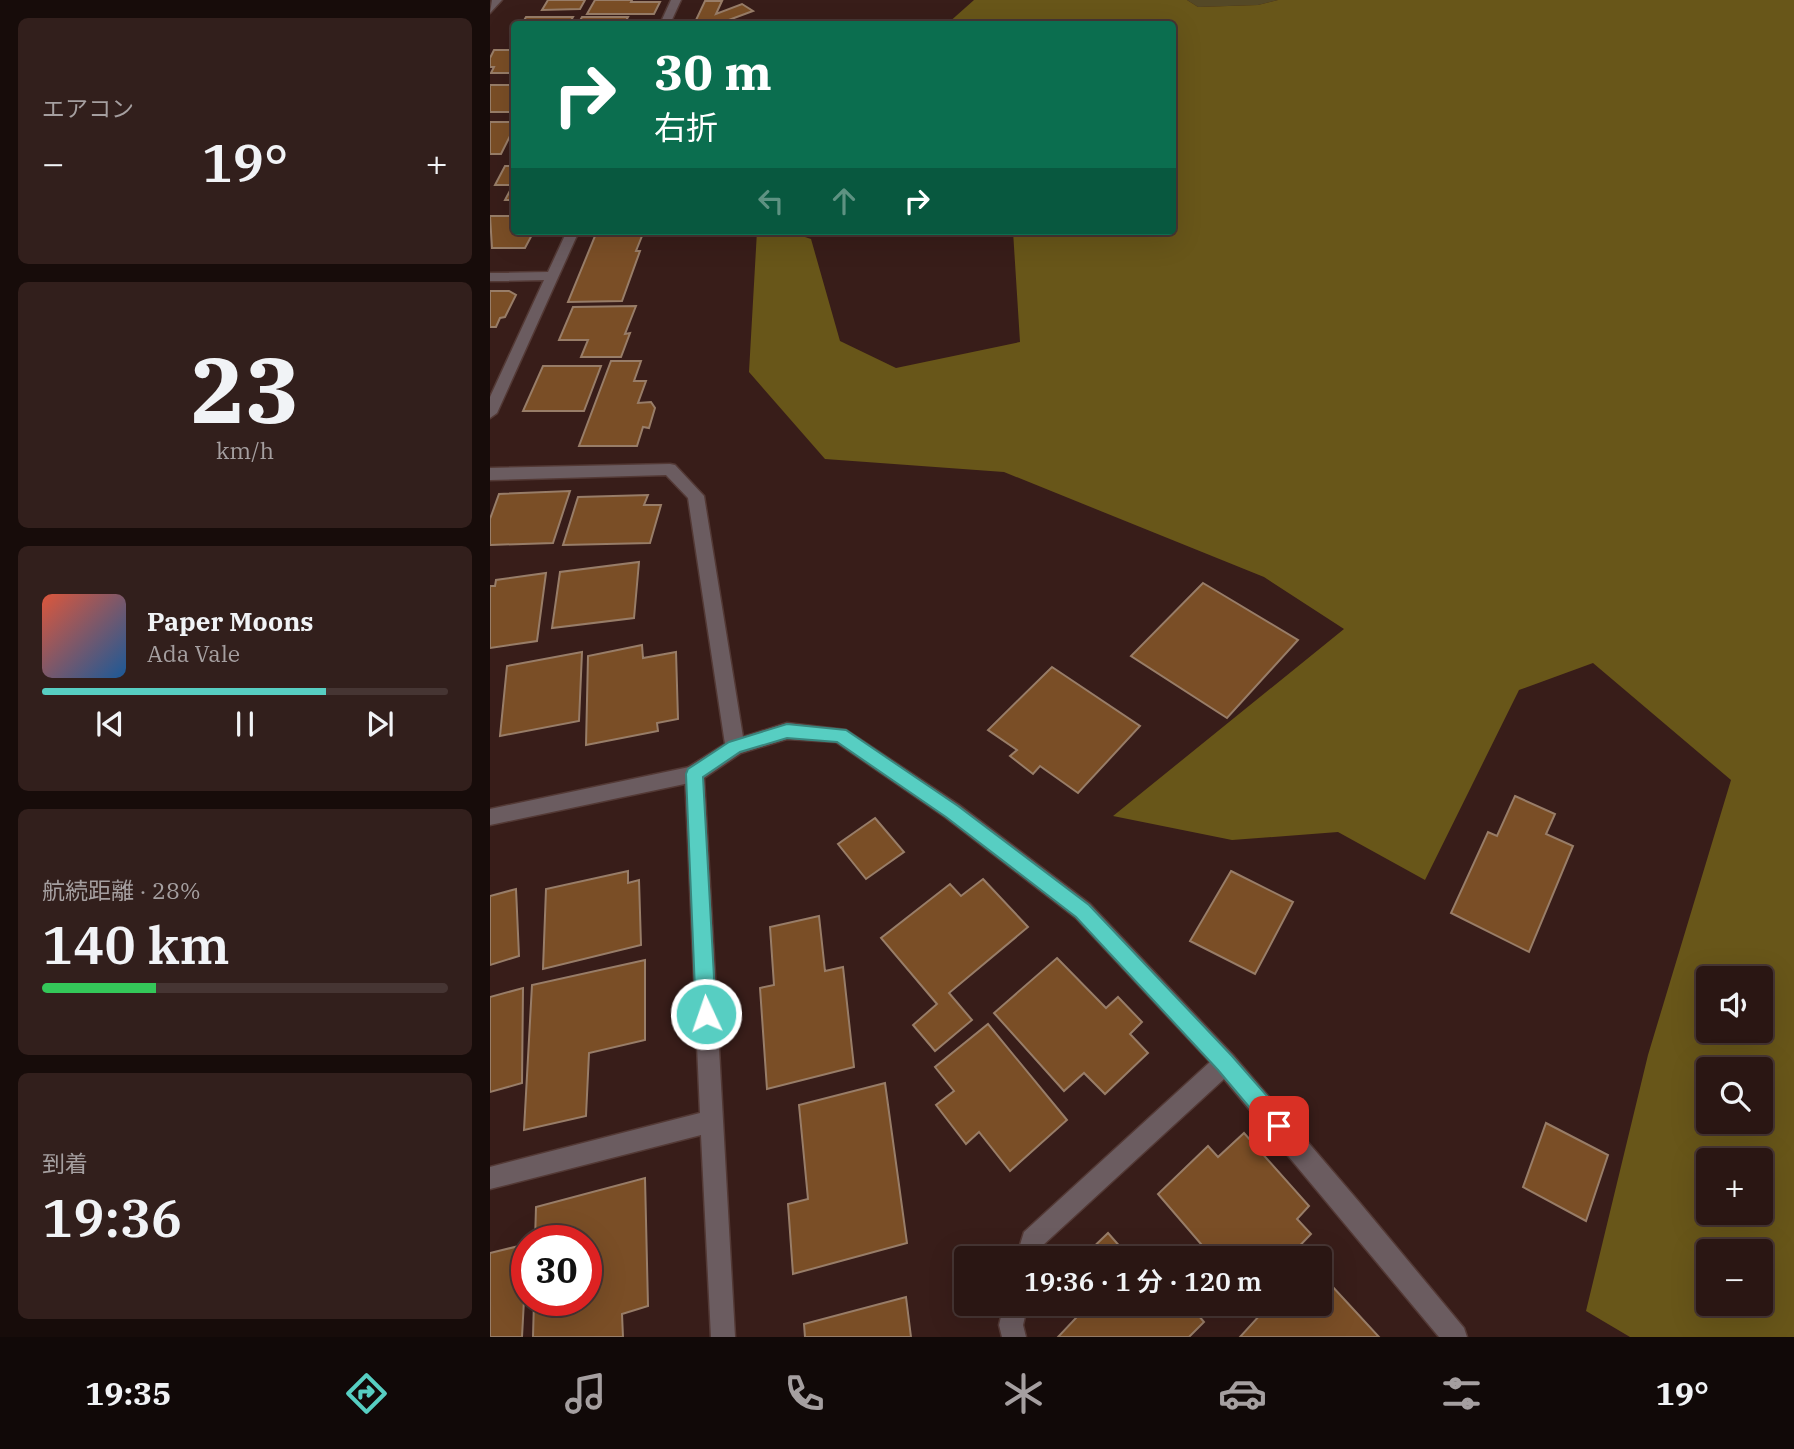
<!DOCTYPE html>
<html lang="ja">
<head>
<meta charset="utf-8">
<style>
  :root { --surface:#2a1613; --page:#321f1c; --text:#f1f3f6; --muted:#a59fa0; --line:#463533; --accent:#57cec2 }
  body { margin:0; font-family:"IBM Plex Serif","Noto Sans JP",serif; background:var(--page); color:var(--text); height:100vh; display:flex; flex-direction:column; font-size:26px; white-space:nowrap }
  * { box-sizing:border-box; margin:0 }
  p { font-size:23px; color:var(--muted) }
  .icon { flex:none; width:38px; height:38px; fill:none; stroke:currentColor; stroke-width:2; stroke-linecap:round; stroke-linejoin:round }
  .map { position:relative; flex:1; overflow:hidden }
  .side { display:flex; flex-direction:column; gap:18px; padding:18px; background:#170c0a; width:490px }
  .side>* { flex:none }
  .guide { position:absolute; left:21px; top:21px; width:665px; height:214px; border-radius:7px; box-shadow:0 7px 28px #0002,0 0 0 2px var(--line); background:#0b6e4f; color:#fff; overflow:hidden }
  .controls { position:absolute; left:1206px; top:966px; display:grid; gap:14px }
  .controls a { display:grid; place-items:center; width:77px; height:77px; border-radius:7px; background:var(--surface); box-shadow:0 7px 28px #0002,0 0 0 2px var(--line); font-size:35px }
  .speed { position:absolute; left:21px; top:1225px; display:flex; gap:14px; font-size:35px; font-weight:700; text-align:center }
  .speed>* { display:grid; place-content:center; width:91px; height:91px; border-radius:50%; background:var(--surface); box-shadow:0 7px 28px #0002,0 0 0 2px var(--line); line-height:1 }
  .speed .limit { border:10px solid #d22; background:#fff; color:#111 }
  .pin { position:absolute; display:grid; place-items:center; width:60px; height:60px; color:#fff; margin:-30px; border-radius:14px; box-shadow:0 4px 10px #0006 }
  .me { position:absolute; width:77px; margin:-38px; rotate:357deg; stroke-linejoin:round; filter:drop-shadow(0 0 5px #0008) }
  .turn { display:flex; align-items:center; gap:24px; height:147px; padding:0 28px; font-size:32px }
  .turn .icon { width:91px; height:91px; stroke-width:2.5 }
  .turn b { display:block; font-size:49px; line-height:60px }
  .lanes { display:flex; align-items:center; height:66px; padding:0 28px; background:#0003; justify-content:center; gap:35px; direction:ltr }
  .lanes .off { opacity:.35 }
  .big { font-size:52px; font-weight:600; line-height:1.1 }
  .side .widget { flex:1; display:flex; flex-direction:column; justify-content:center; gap:10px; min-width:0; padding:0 24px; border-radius:10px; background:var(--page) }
  .side .dial { align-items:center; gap:0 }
  .dial b { font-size:91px; line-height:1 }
  .song { display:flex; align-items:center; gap:21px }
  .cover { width:84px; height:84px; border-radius:10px; background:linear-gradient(135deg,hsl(10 70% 55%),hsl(210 70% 35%)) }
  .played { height:7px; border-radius:4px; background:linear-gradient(90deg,var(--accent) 70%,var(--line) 70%) }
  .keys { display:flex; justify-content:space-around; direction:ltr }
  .heat { display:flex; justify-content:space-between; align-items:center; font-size:38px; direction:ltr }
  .charge { height:10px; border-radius:5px; background:linear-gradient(90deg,#34c759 28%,var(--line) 0) }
  .trip { position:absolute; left:464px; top:1246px; width:378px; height:70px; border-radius:7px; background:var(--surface); box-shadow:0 7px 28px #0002,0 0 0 2px var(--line); font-weight:600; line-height:70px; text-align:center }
  .tabs { display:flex; height:112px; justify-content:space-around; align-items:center; background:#110908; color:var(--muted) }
  .tabs .icon { width:49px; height:49px }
  .tabs .on { color:var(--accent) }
  .tabs b { font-size:32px; color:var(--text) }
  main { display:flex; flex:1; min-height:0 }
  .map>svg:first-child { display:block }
</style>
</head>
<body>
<main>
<section class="side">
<div class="widget"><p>エアコン</p>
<div class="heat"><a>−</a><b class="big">19°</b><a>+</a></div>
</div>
<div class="widget dial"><b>23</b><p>km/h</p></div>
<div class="widget">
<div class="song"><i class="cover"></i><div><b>Paper Moons</b><p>Ada Vale</p></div></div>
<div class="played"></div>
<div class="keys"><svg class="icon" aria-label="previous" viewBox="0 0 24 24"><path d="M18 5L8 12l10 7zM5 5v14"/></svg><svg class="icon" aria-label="pause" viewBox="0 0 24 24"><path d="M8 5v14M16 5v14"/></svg><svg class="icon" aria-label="next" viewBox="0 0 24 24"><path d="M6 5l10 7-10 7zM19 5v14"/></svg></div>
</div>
<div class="widget"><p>航続距離 · 28%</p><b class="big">140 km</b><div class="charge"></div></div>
<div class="widget"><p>到着</p><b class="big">19:36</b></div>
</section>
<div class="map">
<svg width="1304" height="1337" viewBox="0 0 1304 1337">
  <rect width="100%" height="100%" fill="#381d19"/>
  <!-- green -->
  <path fill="#544826" d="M 697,0 L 788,0 L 768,5 L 708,7 Z"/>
  <!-- forest -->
  <path fill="#685619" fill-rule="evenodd" d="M 484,0 L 697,0 L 708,7 L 768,5 L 788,0 L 1304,0 L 1304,1337 L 1140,1337 L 1096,1311 L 1158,1055 L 1241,780 L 1103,663 L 1029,690 L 935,880 L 848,832 L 742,840 L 623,816 L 854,629 L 774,577 L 514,472 L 335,459 L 259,372 L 267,231 L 297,231 L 321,239 L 350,341 L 406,368 L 530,342 L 523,231 L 682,231 L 682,24 L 457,24 ZM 1218,978 L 1270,978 L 1270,1031 L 1218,1031 ZM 1218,1069 L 1270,1069 L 1270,1122 L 1218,1122 ZM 1218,1160 L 1270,1160 L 1270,1213 L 1218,1213 ZM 1218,1251 L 1270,1251 L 1270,1304 L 1218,1304 Z"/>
  <!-- building -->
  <g fill="#7a4e26" stroke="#987d68" stroke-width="2">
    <path d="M 58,0 L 95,0 L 90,9 L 52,10 Z"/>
    <path d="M 105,0 L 142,0 L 141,2 L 170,2 L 164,14 L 97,14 Z"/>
    <path d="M 215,1 L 232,1 L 226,14 L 252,4 L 263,11 L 228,24 L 213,24 L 206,20 Z"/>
    <path d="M 36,17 L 83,17 L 79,24 L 32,24 Z"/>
    <path d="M 92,17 L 138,17 L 134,24 L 88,24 Z"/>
    <path d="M 4,50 L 24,50 L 24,73 L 1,73 L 4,67 L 0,67 L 0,58 Z"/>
    <rect x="0" y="85" width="24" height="27"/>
    <path d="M 0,122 L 24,122 L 24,128 L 11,154 L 0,154 Z"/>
    <path d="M 15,166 L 24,166 L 24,200 L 15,200 L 23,185 L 5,185 Z"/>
    <path d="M 0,216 L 24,216 L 24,231 L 44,231 L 35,248 L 2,248 Z"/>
    <path d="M 120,231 L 154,231 L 146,251 L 150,251 L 132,301 L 78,302 L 105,236 L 119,235 Z"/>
    <path d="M 0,291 L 19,291 L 26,295 L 15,317 L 10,318 L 6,327 L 0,327 Z"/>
    <path d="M 146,306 L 135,334 L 140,333 L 131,357 L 91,357 L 98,340 L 69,340 L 83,307 Z"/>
    <path d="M 121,361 L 151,361 L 144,381 L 156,381 L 148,403 L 161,402 L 165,408 L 159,428 L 153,427 L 147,446 L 89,446 Z"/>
    <path d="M 53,366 L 111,366 L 94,411 L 33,411 Z"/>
    <path d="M 80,491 L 63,543 L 0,545 L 0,519 L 9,494 Z"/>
    <path d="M 158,495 L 154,505 L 171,505 L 160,543 L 73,545 L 88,497 Z"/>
    <path d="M 149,562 L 144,618 L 62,628 L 70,572 Z"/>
    <path d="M 56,573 L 47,641 L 0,648 L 0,586 L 5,586 L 6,580 Z"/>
    <path d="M 713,583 L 808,640 L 737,718 L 641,656 Z"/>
    <path d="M 152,645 L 153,658 L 186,652 L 188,719 L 167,723 L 168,731 L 96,745 L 98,656 Z"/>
    <path d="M 92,652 L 89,721 L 10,736 L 17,666 Z"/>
    <path d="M 562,667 L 650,726 L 588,793 L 550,766 L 543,774 L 520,756 L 527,750 L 498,730 Z"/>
    <path d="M 1025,796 L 1065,814 L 1056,834 L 1083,846 L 1039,952 L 961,913 L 998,832 L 1007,836 Z"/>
    <path d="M 385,818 L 414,852 L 376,879 L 348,844 Z"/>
    <path d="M 138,871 L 138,883 L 149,880 L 151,945 L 53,969 L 56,889 Z"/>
    <path d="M 741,871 L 803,902 L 765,974 L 700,941 Z"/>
    <path d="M 493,879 L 538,927 L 459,993 L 482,1020 L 445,1051 L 423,1025 L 447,1004 L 391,938 L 460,884 L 471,896 Z"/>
    <path d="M 26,889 L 29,956 L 0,965 L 0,896 Z"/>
    <path d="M 329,916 L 335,971 L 353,967 L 364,1067 L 277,1089 L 270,988 L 284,985 L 280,927 Z"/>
    <path d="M 567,958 L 616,1008 L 628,997 L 652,1022 L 640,1034 L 658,1053 L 615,1094 L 594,1073 L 574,1091 L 504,1013 Z"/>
    <path d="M 155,960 L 155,1040 L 99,1053 L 96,1116 L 34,1130 L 42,985 Z"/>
    <path d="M 33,988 L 32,1083 L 0,1092 L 0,997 Z"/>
    <path d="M 498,1024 L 577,1120 L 520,1171 L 489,1132 L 476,1144 L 446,1105 L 464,1091 L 445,1067 Z"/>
    <path d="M 395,1083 L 417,1243 L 303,1274 L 298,1204 L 318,1199 L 309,1105 Z"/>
    <path d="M 1056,1123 L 1118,1155 L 1096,1221 L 1033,1187 Z"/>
    <path d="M 754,1133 L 819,1206 L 807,1219 L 821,1234 L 798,1258 L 723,1258 L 668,1194 L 718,1146 L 728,1157 Z"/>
    <path d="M 155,1178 L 158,1306 L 132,1314 L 133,1337 L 43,1337 L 44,1300 L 96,1300 L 96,1241 L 45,1241 L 46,1207 Z"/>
    <path d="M 618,1233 L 640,1258 L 592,1258 Z"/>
    <path d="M 37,1244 L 32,1337 L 0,1337 L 0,1253 Z"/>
    <path d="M 841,1285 L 889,1337 L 750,1337 L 780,1304 L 830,1304 L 830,1290 L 833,1294 Z"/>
    <path d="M 416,1297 L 421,1337 L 315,1337 L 314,1324 Z"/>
    <path d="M 575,1304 L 699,1304 L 714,1322 L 699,1337 L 568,1337 L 586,1318 Z"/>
  </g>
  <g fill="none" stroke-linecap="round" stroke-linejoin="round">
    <!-- minor casing -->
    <g stroke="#533935" stroke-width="3">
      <g id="minor">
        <path d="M 2,0 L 12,0 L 0,13 Z"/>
        <path d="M 181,0 L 191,0 L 180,24 L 170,24 Z"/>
        <path d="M 77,231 L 89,231 L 7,413 L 0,418 L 0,397 L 54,280 L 0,281 L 0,273 L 58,272 Z"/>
        <path d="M 180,464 L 185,465 L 214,496 L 253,737 L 297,723 L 356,730 L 469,805 L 600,904 L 743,1055 L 870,1203 L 974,1328 L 977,1337 L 949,1337 L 734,1079 L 552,1246 L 550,1258 L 526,1258 L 534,1232 L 720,1062 L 586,918 L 455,817 L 346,742 L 297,739 L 251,753 L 214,778 L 245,1337 L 221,1337 L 211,1135 L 0,1189 L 0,1167 L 210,1113 L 195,774 L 197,768 L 235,744 L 198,498 L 176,475 L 0,480 L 0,468 Z"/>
        <path d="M 514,1304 L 538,1304 L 533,1325 L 536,1337 L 512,1337 L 509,1325 Z"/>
      </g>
    </g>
    <!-- tertiary casing -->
    <g stroke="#533935" stroke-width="3">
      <path id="tertiary" d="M 204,766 L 211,768 L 213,774 L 211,780 L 204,782 L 0,825 L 0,809 Z"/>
    </g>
    <!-- minor -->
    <use href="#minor" fill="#6b5c60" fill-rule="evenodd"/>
    <!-- tertiary -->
    <use href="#tertiary" fill="#6b5c60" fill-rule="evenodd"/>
  </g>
  <!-- route -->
  <path fill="#57cec2" stroke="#39867e" stroke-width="2" d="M 297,724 L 356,730 L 468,806 L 599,905 L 742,1056 L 797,1119 L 800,1126 L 797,1134 L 789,1137 L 782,1134 L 728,1070 L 586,917 L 456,817 L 347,742 L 297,738 L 250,752 L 213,777 L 226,1014 L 223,1021 L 216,1024 L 209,1021 L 206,1014 L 196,774 L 198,769 L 239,742 Z"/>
</svg>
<div class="controls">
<a><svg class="icon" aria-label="sound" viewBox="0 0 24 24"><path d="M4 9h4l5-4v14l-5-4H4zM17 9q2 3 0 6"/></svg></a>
<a><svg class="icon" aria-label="search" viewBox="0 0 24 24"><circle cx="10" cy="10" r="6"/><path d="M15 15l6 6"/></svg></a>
<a>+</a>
<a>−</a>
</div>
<div class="speed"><div class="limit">30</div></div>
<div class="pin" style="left:789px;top:1126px;background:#d93025"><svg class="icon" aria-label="arrive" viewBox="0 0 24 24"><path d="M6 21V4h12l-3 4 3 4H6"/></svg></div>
<svg class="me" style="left:216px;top:1014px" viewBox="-20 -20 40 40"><circle r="17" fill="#57cec2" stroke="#fff" stroke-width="3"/><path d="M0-11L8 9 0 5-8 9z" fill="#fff"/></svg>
<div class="trip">19:36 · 1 分 · 120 m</div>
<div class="guide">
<div class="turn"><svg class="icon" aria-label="right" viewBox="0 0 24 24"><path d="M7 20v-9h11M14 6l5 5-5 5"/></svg><div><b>30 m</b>右折</div></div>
<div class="lanes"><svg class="icon off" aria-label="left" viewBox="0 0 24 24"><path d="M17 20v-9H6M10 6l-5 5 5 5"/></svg><svg class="icon off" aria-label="ahead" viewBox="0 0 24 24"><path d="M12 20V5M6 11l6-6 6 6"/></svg><svg class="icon" aria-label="right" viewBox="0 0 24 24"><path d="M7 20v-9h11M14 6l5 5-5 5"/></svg></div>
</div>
</div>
</main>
<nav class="tabs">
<b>19:35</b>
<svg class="icon on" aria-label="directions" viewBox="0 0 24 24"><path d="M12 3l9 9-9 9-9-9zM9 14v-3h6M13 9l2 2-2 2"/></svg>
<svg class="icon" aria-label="music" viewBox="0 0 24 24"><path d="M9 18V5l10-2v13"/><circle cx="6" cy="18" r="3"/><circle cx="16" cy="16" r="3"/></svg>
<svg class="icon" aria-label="phone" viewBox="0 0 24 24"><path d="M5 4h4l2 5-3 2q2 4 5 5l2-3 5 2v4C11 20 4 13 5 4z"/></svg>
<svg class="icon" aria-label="climate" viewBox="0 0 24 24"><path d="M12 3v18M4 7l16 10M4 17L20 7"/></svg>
<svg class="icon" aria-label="car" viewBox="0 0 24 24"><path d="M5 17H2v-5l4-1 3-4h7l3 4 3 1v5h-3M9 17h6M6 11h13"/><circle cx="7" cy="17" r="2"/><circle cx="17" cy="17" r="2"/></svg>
<svg class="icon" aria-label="filters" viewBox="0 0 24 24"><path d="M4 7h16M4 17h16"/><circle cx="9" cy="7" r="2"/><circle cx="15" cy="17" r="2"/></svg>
<b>19°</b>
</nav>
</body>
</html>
